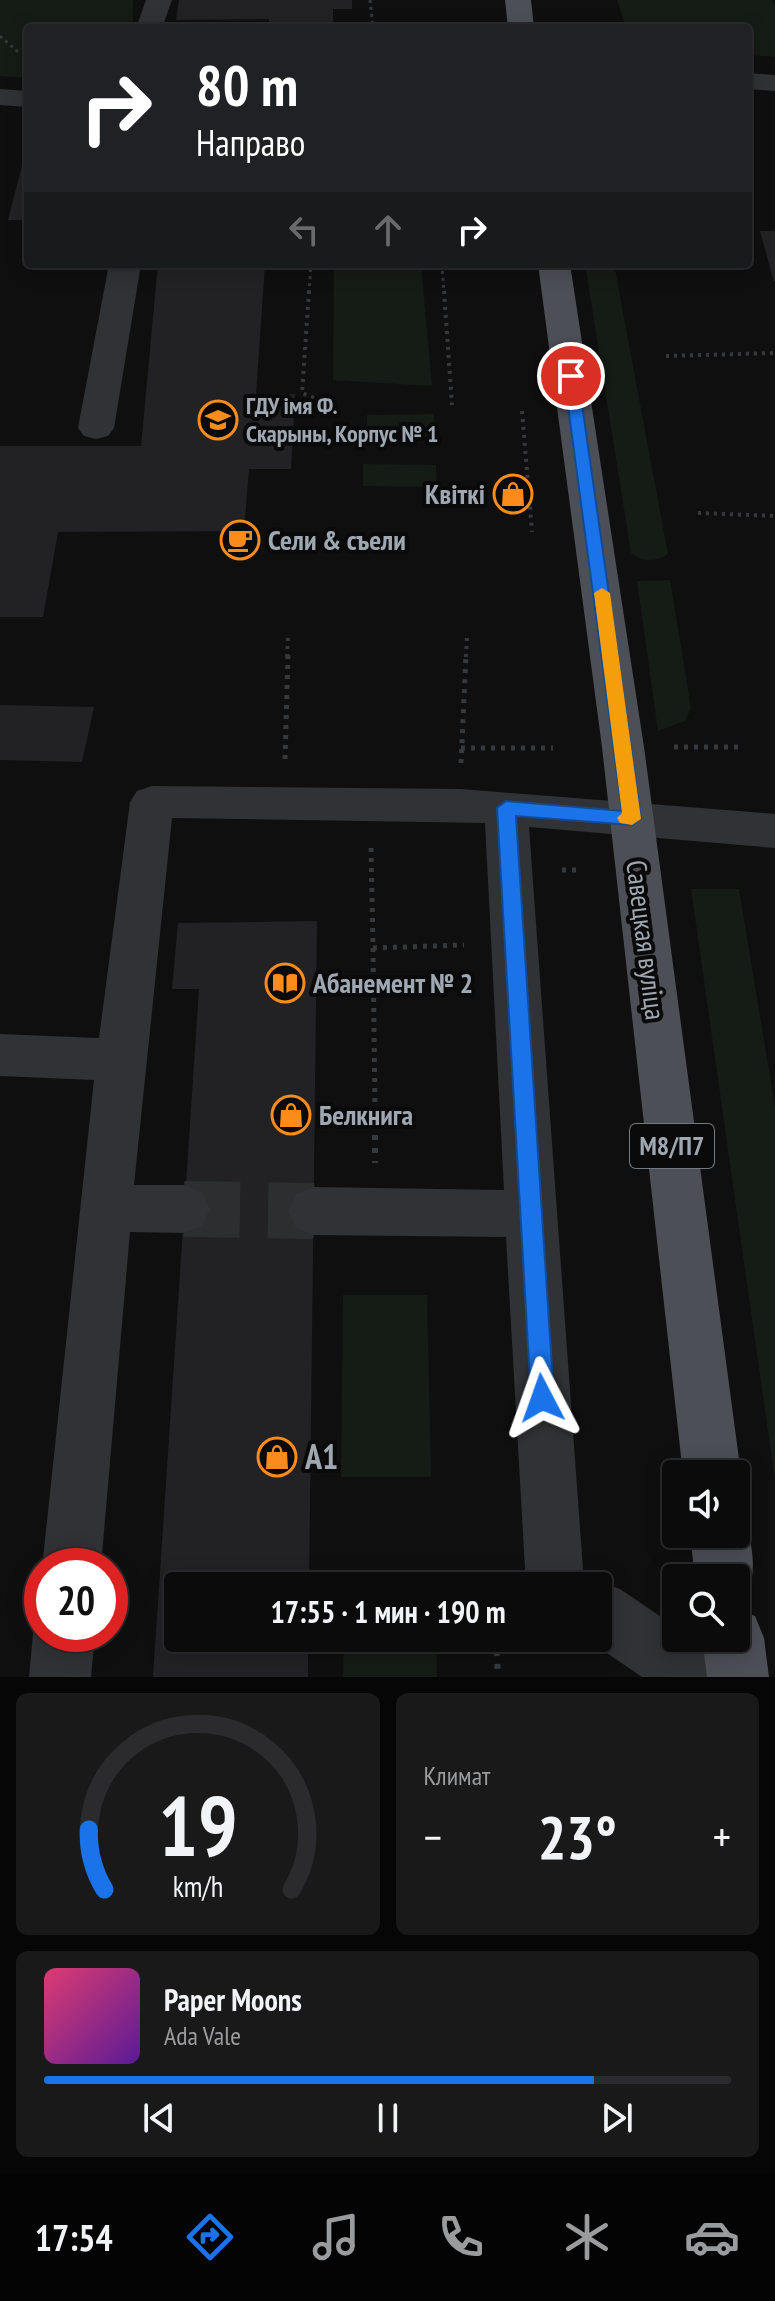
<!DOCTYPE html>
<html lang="ru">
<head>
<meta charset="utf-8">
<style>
  :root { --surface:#0b0b0c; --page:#19191a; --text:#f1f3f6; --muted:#9a9b9d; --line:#2b2b2d; --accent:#1a73e8 }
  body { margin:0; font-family:"PT Sans Narrow",sans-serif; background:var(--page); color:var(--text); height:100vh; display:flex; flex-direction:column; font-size:30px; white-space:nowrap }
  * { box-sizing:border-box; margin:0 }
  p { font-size:26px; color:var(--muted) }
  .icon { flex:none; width:44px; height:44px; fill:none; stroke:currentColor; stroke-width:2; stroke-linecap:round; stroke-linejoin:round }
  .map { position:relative; height:1677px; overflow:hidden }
  .side { display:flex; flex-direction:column; gap:16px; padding:16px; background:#060607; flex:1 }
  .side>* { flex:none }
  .hud { position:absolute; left:24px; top:24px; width:728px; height:244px; border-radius:8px; box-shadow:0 4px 20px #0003,0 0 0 2px var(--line); background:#202124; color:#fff; overflow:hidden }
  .buttons { position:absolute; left:662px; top:1460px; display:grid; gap:16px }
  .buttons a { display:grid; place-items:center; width:88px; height:88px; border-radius:8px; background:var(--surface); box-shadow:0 4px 20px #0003,0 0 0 2px var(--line); font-size:40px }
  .speed { position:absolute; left:24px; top:1548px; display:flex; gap:16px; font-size:40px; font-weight:700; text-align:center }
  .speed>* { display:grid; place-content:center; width:104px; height:104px; border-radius:50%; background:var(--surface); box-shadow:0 4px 20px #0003,0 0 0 2px var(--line); line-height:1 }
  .speed .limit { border:12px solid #d22; background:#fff; color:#111 }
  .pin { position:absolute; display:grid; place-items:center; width:68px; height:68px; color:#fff; margin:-34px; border:4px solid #fff; border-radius:50%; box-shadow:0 2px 8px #0007 }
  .me { position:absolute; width:88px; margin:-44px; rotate:356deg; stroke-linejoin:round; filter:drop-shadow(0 0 6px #0008) }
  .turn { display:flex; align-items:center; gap:28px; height:168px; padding:0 40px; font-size:36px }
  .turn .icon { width:104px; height:104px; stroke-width:2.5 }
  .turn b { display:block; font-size:56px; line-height:68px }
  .lanes { display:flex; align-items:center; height:76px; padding:0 40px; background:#0003; justify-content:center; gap:40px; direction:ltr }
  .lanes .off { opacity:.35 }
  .big { font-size:60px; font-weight:700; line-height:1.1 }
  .side .widget { flex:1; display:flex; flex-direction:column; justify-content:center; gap:12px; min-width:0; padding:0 28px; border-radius:12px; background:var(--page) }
  .side .dial { align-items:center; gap:0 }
  .dial svg { height:208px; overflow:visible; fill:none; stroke:var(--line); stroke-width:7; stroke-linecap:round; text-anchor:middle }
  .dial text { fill:var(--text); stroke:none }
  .song { display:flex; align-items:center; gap:24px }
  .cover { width:96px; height:96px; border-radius:12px; background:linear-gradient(135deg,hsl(340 70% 55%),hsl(270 70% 35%)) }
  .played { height:8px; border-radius:4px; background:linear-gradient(90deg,var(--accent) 80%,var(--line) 80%) }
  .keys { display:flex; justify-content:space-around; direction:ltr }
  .heat { display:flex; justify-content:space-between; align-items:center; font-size:44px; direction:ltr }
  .side .tiles { flex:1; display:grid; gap:16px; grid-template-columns:1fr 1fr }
  .widget:last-child { grid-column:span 2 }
  .trip { position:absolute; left:164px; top:1572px; width:448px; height:80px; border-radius:8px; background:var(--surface); box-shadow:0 4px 20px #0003,0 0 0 2px var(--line); font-weight:700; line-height:80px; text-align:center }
  .dock { display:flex; height:128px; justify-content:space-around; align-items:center; background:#040405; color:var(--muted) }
  .dock .icon { width:56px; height:56px }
  .dock .selected { color:var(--accent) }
  .dock b { font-size:36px; color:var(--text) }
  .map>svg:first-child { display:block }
</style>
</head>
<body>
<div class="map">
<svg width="775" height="1677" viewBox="0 0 775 1677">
  <rect width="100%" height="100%" fill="#0f0f10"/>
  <!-- green -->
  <g fill="#151b15">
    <path d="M 0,0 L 133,0 L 133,28 L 28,28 L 28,78 L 0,76 Z"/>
    <path d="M 617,0 L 771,0 L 775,6 L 775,57 L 748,55 L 748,28 L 626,28 Z"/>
    <path d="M 334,264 L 421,264 L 432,386 L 333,380 Z"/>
    <path d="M 585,264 L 614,264 L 668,554 C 655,562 644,563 631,553 Z"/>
    <path d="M 434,414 L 435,437 L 367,437 L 367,415 Z"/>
    <path d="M 363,464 L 436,465 L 437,487 L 363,486 Z"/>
    <path d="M 670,580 L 691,708 L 685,721 L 658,731 L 637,581 Z"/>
    <path d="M 691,889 L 739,889 L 775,1107 L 775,1481 Z"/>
    <path d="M 343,1295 L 427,1295 L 431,1477 L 341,1477 Z"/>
    <path d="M 345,1572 L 434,1572 L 435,1586 L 344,1586 Z"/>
    <path d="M 344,1638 L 436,1638 L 437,1677 L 343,1677 Z"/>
  </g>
  <!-- building -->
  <g fill="#222224">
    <path d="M 179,0 L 352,0 L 352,9 L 333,9 L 333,28 L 269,28 L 269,19 L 176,20 Z"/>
    <path d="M 27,146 L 28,220 L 8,220 Z"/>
    <path d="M 760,231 L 775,231 L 775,281 L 774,282 Z"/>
    <path d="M 158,264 L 265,264 L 256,395 L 295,394 L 291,469 L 249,469 L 244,531 L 58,532 L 43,617 L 0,617 L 0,446 L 141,446 Z"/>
    <path d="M 0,705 L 94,707 L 82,762 L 0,760 Z"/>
    <path d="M 317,921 L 309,1586 L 178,1586 L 178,1638 L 308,1638 L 308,1677 L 153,1677 L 199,989 L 172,989 L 178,923 Z"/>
  </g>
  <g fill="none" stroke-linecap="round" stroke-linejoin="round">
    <!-- minor-tunnel -->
    <path stroke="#2c2e30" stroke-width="56" stroke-dasharray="56 28" stroke-linecap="butt" d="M 184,1209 L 314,1211"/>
    <!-- path-far3 -->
    <g stroke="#36393c" stroke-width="3" stroke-dasharray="3 4" stroke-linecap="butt">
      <path d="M 370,0 L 373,28"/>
      <path d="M 0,36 L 17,51 L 28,54"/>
      <path d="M 442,264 L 444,293"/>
      <path d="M 309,293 L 311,264"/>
    </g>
    <!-- path-far2 -->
    <g stroke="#36393c" stroke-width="4" stroke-dasharray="3 5" stroke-linecap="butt">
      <path d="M 309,291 L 302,393 L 329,404"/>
      <path d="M 444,291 L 452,405"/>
      <path d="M 666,356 L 775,353"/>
      <path d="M 522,411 L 532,532"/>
      <path d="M 698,513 L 775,516"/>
      <path d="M 287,657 L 288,636"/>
      <path d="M 466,657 L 467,635"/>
    </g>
    <!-- path-far1 -->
    <g stroke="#36393c" stroke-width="5" stroke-dasharray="4 6" stroke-linecap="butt">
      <path d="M 674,747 L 743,747"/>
      <path d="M 461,748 L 553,748"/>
      <path d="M 285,759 L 288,655"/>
      <path d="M 461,763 L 466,655"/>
      <path d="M 371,848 L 373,948 L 464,945"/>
      <path d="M 562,870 L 578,870"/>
      <path d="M 373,948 L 375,1111"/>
    </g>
    <!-- path -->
    <g stroke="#36393c" stroke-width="6" stroke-dasharray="5 8" stroke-linecap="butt">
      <path d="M 375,1109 L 375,1163"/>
      <path d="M 496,1638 L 498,1677"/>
    </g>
    <!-- minor -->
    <g fill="#303235" fill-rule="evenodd">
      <path d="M 146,0 L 172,0 L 162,28 L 136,28 Z"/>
      <path d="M 748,73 L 775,75 L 775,91 L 748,89 Z"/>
      <path d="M 0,89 L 28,91 L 28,107 L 0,105 Z"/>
      <path d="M 109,264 L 141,264 L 114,428 L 108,436 L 96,439 L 84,436 L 78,428 Z"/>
      <path d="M 152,786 L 461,789 L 775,814 L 775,848 L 529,827 L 583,1569 L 589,1584 L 598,1581 L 620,1589 L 676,1627 L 676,1638 C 703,1638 717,1653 727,1677 L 642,1677 L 585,1638 L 598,1638 L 598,1586 L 526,1586 L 506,1237 L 314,1235 L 296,1228 L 288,1211 L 296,1194 L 314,1187 L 504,1190 L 485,823 L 172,818 L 134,1185 L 184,1185 L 202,1192 L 210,1209 L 202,1226 L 184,1233 L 130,1232 L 101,1566 L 42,1568 L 94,1080 L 0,1076 L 0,1034 L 99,1038 L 130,802 L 137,791 Z"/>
      <path d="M 42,1613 L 42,1634 L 95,1634 L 91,1677 L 29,1677 L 33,1634 Z"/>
    </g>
    <!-- major -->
    <g fill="#4c4f55" fill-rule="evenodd">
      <path d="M 505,0 L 531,0 L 534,28 L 508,28 Z"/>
      <path d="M 538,264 L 570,264 L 644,747 L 741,1474 L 736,1486 L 736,1474 L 683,1474 L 602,747 Z"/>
      <path d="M 736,1511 L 741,1513 C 753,1542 758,1570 746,1599 L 736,1604 L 736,1578 L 695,1578 L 690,1534 L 736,1534 Z"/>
      <path d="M 736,1609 L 755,1616 L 764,1638 L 769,1677 L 707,1677 L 702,1638 L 736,1638 Z"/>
    </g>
  </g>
  <!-- route -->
  <path fill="#1a73e8" stroke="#114b97" stroke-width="2" d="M 571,371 L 578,376 L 641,819 L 632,825 L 516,816 L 554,1398 L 550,1406 L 542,1409 L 534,1406 L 531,1398 L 497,808 L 506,801 L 622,811 L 564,376 Z"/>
  <!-- slow -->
  <path fill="#f59e0b" d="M 602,588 L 610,593 L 641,819 L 632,825 L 620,823 L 617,818 L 622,813 L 594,593 Z"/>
  <!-- icons -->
  <defs>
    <g id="university-ring" transform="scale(2)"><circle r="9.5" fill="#0a0a0b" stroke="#fb8c1c" stroke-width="1.5"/><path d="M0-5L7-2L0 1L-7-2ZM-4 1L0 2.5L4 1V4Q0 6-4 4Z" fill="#fb8c1c"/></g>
    <g id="shop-ring" transform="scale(2)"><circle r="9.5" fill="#0a0a0b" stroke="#fb8c1c" stroke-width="1.5"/><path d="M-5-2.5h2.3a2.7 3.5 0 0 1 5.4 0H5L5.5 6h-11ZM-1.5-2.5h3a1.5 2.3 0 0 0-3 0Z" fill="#fb8c1c"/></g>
    <g id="cafe-ring" transform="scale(2)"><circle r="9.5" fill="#0a0a0b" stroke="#fb8c1c" stroke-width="1.5"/><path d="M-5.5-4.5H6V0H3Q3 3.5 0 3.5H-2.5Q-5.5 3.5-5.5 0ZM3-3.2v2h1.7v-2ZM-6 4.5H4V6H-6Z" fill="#fb8c1c"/></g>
    <g id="library-ring" transform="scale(2)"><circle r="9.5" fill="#0a0a0b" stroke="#fb8c1c" stroke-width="1.5"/><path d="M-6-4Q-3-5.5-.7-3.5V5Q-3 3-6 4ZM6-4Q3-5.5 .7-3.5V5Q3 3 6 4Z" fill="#fb8c1c"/></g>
  </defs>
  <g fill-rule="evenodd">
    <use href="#university-ring" x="218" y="420"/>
    <use href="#shop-ring" x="513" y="494"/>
    <use href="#cafe-ring" x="240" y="540"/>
    <use href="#library-ring" x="285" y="983"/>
    <use href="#shop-ring" x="291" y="1115"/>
    <use href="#shop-ring" x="277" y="1457"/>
  </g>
  <g text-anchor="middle" stroke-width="8" stroke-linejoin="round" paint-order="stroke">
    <!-- far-poi labels -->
    <g font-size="24" font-weight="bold" fill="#9fa8b2" stroke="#0a0a0b" text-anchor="start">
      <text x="246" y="414">ГДУ імя Ф.<tspan x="246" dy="28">Скарыны, Корпус № 1</tspan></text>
    </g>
    <!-- shield labels -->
    <rect fill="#0a0a0b" stroke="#727980" stroke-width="2" x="630" y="1124" width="84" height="44" rx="6"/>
    <g font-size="26" font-weight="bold" fill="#9fa8b2">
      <text x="672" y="1155">М8/П7</text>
    </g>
    <!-- poi labels -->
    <g font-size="28" font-weight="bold" fill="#9fa8b2" stroke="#0a0a0b" text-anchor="start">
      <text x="485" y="504" text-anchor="end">Квіткі</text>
      <text x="268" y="550">Сели &amp; съели</text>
      <text x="313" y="993">Абанемент № 2</text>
      <text x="319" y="1125">Белкнига</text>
    </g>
    <!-- street labels -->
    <g font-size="28" fill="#9fa8b2" stroke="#0a0a0b">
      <text transform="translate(646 940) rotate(83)" y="10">Савецкая вуліца</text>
    </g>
    <!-- near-poi labels -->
    <g font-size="34" font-weight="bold" fill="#9fa8b2" stroke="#0a0a0b" text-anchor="start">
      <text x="305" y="1469">A1</text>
    </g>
  </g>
</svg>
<div class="buttons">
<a><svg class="icon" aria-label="sound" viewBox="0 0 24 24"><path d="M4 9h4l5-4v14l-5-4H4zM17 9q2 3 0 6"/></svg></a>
<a><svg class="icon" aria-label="search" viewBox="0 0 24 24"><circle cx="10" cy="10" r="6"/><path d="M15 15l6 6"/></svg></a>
</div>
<div class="speed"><div class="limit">20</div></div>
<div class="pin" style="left:571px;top:376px;background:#d93025"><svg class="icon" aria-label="arrive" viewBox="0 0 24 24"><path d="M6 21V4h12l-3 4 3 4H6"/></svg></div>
<svg class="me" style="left:542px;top:1398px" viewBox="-20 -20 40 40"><path d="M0-17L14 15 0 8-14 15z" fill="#1a73e8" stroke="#fff" stroke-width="4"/></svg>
<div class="trip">17:55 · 1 мин · 190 m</div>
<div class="hud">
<div class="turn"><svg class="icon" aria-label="right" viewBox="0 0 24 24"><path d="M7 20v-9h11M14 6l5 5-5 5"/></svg><div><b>80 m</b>Направо</div></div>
<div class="lanes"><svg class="icon off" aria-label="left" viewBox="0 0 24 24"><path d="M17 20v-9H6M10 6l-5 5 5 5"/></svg><svg class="icon off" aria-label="ahead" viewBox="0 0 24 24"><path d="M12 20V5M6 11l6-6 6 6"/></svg><svg class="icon" aria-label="right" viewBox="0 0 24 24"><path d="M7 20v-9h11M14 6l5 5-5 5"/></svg></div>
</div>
</div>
<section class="side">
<div class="tiles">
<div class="widget dial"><svg viewBox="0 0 100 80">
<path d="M14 69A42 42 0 1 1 86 69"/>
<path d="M14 69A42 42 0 0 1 8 46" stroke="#1a73e8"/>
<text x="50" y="56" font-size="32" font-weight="700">19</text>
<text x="50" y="72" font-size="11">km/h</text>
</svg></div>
<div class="widget"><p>Климат</p>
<div class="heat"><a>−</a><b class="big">23°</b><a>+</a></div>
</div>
<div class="widget">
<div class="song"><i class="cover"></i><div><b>Paper Moons</b><p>Ada Vale</p></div></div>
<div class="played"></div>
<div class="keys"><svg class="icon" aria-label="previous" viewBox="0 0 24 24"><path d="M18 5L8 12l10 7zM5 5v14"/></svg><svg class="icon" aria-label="pause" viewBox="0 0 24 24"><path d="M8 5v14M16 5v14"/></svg><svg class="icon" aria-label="next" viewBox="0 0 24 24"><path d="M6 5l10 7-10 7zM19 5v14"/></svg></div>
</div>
</div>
</section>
<nav class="dock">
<b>17:54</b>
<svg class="icon selected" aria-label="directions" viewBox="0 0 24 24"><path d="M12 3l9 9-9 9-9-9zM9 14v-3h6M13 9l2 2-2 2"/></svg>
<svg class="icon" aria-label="music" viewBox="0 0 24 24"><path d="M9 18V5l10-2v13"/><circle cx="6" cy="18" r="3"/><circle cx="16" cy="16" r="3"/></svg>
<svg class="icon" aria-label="phone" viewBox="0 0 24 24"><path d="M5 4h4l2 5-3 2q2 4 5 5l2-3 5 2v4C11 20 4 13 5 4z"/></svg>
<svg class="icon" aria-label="climate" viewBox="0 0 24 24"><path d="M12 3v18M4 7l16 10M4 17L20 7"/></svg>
<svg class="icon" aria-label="car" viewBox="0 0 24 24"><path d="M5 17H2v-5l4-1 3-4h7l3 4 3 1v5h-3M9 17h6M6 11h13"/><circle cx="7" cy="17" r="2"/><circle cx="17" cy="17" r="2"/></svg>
</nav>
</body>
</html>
